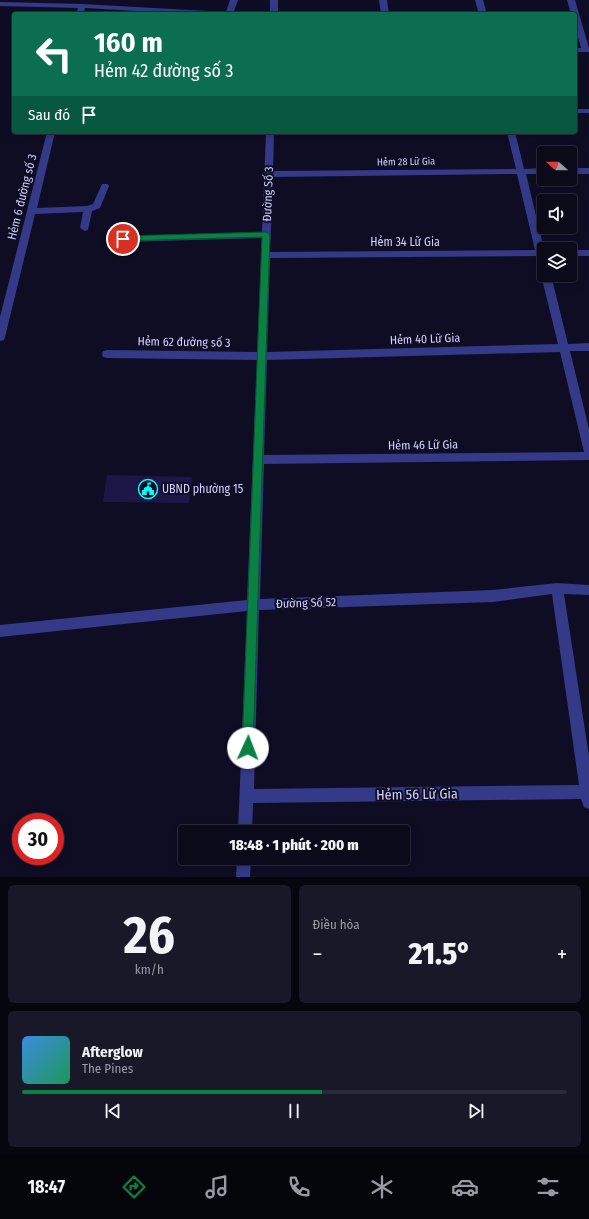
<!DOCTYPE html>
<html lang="vi">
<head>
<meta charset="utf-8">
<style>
  :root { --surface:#0a0a1b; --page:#181828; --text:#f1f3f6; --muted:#999aa3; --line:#2a2b3a; --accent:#0b8043 }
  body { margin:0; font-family:"Fira Sans Condensed",sans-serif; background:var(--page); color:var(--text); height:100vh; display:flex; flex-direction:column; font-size:15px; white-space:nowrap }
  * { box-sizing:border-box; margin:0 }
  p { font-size:13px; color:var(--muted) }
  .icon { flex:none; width:22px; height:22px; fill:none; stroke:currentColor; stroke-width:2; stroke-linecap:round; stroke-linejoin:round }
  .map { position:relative; height:877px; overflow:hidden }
  .panel { display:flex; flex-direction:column; gap:8px; padding:8px; background:#06060f; flex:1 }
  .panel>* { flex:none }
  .hud { position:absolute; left:12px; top:12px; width:565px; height:122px; border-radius:4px; box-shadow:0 2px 10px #0003,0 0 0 1px var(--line); background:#0b6e4f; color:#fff; overflow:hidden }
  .needle { width:26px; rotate:291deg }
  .buttons { position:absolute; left:537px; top:146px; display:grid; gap:8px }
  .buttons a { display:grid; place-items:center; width:40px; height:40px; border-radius:4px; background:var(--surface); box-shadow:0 2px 10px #0003,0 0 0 1px var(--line); font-size:20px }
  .speed { position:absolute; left:12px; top:813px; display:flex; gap:8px; font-size:20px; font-weight:700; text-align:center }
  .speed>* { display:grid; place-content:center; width:52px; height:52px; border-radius:50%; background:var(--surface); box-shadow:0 2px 10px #0003,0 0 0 1px var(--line); line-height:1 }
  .speed .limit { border:6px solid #d22; background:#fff; color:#111 }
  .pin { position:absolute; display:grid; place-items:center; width:34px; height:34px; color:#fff; margin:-17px; border:2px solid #fff; border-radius:50%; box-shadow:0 1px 4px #0007 }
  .me { position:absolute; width:44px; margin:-22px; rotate:2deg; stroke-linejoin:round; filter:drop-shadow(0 0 3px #0008) }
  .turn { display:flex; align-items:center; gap:14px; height:84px; padding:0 16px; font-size:18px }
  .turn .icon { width:52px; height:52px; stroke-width:2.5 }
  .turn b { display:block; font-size:28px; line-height:34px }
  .then { display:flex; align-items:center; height:38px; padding:0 16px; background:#0003; gap:8px; font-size:15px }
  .big { font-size:30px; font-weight:800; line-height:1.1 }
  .panel .tile { flex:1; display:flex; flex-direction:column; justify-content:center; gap:6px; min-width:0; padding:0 14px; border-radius:6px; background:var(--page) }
  .panel .dial { align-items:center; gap:0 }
  .dial b { font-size:52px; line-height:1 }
  .song { display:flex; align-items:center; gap:12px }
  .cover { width:48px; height:48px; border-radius:6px; background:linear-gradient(135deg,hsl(210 70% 55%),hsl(150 70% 35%)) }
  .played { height:4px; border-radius:2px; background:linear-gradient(90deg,var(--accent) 55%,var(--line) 55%) }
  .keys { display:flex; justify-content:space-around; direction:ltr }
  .heat { display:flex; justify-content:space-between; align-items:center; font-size:22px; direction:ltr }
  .panel .tiles { flex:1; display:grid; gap:8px; grid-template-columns:1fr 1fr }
  .tile:last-child { grid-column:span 2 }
  .trip { position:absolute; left:178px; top:825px; width:232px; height:40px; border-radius:4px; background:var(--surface); box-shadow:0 2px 10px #0003,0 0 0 1px var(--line); font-weight:800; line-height:40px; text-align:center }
  .tab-bar { display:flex; height:64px; justify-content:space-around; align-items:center; background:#04040b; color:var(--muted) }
  .tab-bar .icon { width:28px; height:28px }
  .tab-bar .selected { color:var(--accent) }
  .tab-bar b { font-size:18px; color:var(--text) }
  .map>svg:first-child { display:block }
</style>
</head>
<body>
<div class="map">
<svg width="589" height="877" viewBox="0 0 589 877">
  <rect width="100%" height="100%" fill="#0e0d24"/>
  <!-- building -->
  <path fill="#1c1747" d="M 107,475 L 192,477 L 189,503 L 103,502 Z"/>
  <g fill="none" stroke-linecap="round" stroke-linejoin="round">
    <!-- minor -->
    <g fill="#343a87" fill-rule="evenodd">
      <path d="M 230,0 L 238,0 L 233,14 L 187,14 L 85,8 L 84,14 L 76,14 L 78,8 L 0,6 L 0,2 L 82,4 L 226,12 Z"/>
      <rect x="270" y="0" width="8" height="14"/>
      <path d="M 379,0 L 387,0 L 389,14 L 381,14 Z"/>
      <path d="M 475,0 L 483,0 L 487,14 L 479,14 Z"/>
      <path d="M 567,0 L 575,0 L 589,48 L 589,52 L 575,52 L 575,48 L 581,48 L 575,27 L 575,14 L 571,14 Z"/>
      <rect x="575" y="109" width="14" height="4"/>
      <path d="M 47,132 L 55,132 L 37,208 L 87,206 L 93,204 L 102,184 L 108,184 L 109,186 L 100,208 L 92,211 L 88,230 L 85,231 L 80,228 L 83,212 L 35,214 L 5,337 L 4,340 L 0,341 L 0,317 Z"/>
      <path d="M 266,132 L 274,132 L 273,171 L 516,169 L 507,132 L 515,132 L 524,169 L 544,168 L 544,174 L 526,174 L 544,249 L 544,269 L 539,266 L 537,256 L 270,258 L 267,352 L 558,344 L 541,275 L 544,272 L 544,275 L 551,275 L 568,344 L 589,343 L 589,351 L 570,351 L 589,429 L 589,460 L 264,464 L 260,599 L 493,590 L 557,583 L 589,585 L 589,595 L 564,594 L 589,756 L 589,809 L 584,807 L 581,799 L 253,803 L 252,832 L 238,832 L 247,611 L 0,637 L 0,625 L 247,600 L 257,360 L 107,358 L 103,357 L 102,354 L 103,351 L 107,350 L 257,352 L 262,238 L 123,242 L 118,239 L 123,236 L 262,232 ZM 517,174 L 535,250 L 270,252 L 273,177 ZM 560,352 L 584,452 L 264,455 L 267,360 ZM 552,594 L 579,785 L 254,789 L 259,610 L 493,602 Z"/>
      <rect x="570" y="168" width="19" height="6"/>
      <rect x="570" y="250" width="19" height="6"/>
      <path d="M 237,858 L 251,858 L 250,877 L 236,877 Z"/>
    </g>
  </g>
  <!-- route -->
  <path fill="#0b8043" stroke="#07532c" d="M 266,232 L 270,235 L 253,748 L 252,752 L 248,754 L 244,752 L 242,748 L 262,237 L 123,241 L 119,239 L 123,236 Z"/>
  <!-- icons -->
  <defs>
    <g id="civic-ring" transform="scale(1)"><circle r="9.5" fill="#0e0d24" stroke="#00fbfb" stroke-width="1.5"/><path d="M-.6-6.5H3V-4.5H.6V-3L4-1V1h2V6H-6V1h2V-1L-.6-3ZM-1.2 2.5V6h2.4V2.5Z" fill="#00fbfb"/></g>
  </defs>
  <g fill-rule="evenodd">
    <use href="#civic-ring" x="148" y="489"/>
  </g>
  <g text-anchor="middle" stroke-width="4" stroke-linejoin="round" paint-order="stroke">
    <!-- far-street labels -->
    <g font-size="10" fill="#d1d0ff" stroke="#0e0d24">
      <text transform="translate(406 161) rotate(-1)" y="4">Hẻm 28 Lữ Gia</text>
    </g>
    <!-- street labels -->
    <g font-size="12" fill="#d1d0ff" stroke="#0e0d24">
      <text transform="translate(268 194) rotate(-88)" y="4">Đường Số 3</text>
      <text transform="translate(22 197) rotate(-76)" y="4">Hẻm 6 đường số 3</text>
      <text x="405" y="246">Hẻm 34 Lữ Gia</text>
      <text transform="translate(425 339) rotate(-2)" y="4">Hẻm 40 Lữ Gia</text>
      <text transform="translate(184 342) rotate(1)" y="4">Hẻm 62 đường số 3</text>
      <text transform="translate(423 445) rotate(-1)" y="4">Hẻm 46 Lữ Gia</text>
      <text transform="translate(306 603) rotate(-2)" y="4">Đường Số 52</text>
    </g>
    <!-- poi labels -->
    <g font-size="12" fill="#d1d0ff" stroke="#0e0d24" text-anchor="start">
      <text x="162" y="493">UBND phường 15</text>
    </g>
    <!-- near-street labels -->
    <g font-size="14" fill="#d1d0ff" stroke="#0e0d24">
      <text transform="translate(417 794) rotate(-1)" y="5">Hẻm 56 Lữ Gia</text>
    </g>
  </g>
</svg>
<div class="buttons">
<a><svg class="needle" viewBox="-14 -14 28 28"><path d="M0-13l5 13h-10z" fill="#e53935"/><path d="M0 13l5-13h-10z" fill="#999aa3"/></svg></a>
<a><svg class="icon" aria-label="sound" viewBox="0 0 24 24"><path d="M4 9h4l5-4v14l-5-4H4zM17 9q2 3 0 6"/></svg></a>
<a><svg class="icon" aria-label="layers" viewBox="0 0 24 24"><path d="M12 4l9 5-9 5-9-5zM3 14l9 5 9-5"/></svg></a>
</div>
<div class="speed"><div class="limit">30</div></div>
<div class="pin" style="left:123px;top:239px;background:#d93025"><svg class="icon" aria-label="arrive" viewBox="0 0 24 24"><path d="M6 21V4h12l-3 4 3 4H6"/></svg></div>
<svg class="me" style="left:248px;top:748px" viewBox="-20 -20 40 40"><circle r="19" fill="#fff"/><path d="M0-13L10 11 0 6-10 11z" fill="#0b8043"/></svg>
<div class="trip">18:48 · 1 phút · 200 m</div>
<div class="hud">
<div class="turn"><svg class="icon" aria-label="left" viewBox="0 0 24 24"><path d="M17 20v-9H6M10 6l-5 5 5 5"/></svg><div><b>160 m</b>Hẻm 42 đường số 3</div></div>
<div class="then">Sau đó<svg class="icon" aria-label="arrive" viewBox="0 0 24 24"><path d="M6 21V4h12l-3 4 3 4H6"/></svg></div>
</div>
</div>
<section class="panel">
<div class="tiles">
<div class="tile dial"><b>26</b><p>km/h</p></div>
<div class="tile"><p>Điều hòa</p>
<div class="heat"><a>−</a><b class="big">21.5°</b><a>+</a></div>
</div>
<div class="tile">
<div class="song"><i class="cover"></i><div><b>Afterglow</b><p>The Pines</p></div></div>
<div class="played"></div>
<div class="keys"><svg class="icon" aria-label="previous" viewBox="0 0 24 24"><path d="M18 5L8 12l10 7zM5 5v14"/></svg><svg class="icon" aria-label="pause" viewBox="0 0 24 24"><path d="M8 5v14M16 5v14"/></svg><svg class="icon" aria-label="next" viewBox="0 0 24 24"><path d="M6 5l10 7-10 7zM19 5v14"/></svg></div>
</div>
</div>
</section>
<nav class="tab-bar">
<b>18:47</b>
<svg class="icon selected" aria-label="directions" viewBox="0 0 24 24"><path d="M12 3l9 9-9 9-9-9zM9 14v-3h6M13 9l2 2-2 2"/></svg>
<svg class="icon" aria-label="music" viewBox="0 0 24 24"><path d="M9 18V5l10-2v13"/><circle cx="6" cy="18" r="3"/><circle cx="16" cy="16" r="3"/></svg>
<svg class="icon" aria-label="phone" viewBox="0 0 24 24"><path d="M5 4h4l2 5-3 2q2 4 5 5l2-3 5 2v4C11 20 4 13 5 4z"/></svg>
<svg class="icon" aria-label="climate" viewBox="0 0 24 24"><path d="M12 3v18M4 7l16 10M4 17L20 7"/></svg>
<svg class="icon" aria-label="car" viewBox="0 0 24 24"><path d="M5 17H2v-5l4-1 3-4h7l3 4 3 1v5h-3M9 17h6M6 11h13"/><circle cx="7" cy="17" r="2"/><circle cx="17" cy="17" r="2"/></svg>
<svg class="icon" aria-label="filters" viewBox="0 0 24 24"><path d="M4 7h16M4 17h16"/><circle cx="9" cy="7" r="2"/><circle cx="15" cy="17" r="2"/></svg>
</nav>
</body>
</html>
